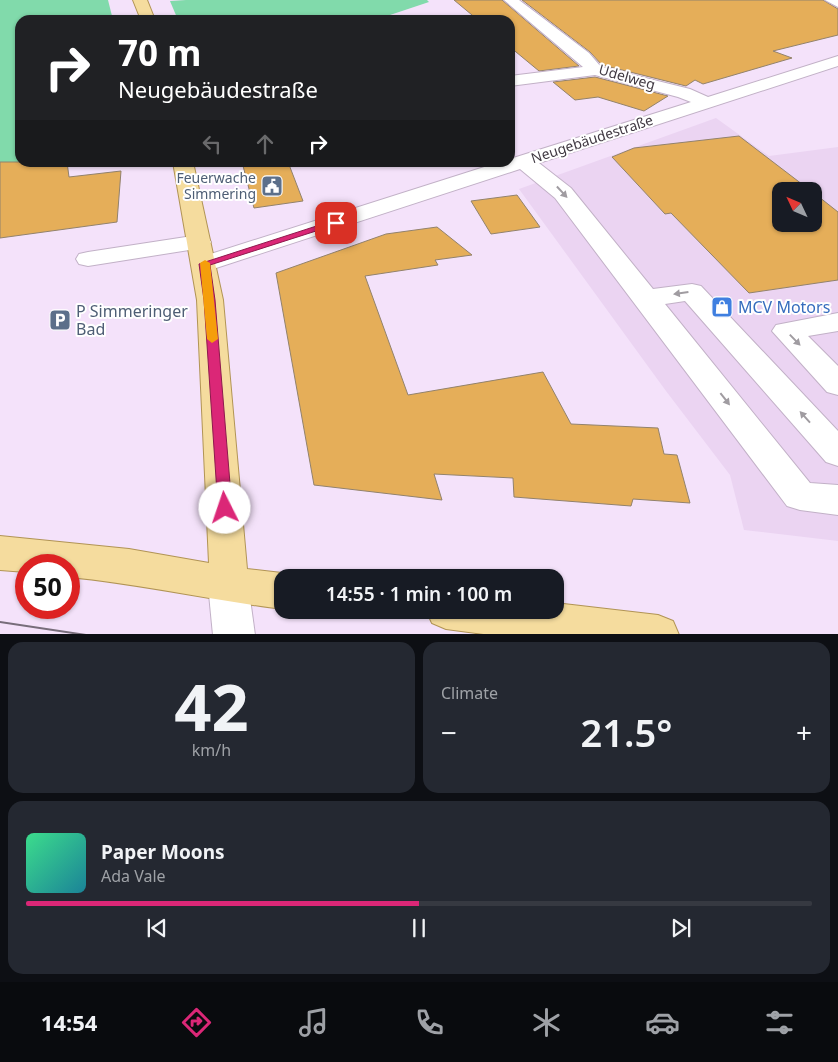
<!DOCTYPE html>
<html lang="en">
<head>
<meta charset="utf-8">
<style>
  :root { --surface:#171b24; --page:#242831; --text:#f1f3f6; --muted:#9ea1a6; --line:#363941; --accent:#db2777 }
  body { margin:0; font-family:"Noto Sans",sans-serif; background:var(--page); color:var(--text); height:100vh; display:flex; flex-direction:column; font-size:19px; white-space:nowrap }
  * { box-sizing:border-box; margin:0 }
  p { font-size:16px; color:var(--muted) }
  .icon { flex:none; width:28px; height:28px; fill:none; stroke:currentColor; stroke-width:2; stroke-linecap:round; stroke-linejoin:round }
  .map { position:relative; height:634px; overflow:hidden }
  .sheet { display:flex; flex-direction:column; gap:8px; padding:8px; background:#0d0f14; flex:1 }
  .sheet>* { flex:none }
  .top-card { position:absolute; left:15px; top:15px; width:500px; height:152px; border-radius:15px; box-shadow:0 1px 4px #0004; background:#202124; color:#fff; overflow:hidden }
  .needle { width:32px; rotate:314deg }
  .tools { position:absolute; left:772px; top:182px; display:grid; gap:10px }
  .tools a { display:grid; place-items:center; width:50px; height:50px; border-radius:10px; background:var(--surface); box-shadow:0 1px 4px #0004; font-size:25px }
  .speed { position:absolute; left:15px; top:554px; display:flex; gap:10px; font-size:25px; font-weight:700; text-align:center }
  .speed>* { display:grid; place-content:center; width:65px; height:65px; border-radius:50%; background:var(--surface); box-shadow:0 1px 4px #0004; line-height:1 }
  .speed .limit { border:8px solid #d22; background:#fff; color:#111 }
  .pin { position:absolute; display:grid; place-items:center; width:42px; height:42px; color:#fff; margin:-21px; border-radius:10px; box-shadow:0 2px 8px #0006 }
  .me { position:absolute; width:55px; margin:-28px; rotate:356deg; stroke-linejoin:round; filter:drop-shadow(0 0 4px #0008) }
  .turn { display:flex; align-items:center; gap:18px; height:105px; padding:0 20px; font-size:22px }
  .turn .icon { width:65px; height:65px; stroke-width:2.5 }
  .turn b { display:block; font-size:35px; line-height:42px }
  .lanes { display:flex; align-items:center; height:48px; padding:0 20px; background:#0003; justify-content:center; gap:25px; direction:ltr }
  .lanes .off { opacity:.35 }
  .big { font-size:38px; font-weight:600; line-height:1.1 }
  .sheet .tile { flex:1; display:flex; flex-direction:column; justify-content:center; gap:8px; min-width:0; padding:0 18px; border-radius:15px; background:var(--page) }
  .sheet .dial { align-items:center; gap:0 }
  .dial b { font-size:65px; line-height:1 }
  .song { display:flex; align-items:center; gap:15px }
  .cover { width:60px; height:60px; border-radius:8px; background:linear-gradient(135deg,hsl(150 70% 55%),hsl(190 70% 35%)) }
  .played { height:5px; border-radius:2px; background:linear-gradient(90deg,var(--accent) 50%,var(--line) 50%) }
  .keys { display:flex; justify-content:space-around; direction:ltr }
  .heat { display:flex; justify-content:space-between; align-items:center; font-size:28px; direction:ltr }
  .sheet .tiles { flex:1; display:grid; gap:8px; grid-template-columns:1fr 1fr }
  .tile:last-child { grid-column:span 2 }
  .trip { position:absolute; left:274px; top:569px; width:290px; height:50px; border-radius:15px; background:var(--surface); box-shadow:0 1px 4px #0004; font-weight:600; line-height:50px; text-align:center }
  .menu { display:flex; height:80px; justify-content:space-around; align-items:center; background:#090b0e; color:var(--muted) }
  .menu .icon { width:35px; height:35px }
  .menu .active { color:var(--accent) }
  .menu b { font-size:22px; color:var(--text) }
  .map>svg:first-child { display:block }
</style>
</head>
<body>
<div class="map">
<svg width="838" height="635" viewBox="0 0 838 635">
  <rect width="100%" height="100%" fill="#f4e2fa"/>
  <!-- built -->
  <path fill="#ebd4f2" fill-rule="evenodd" d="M 716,118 L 769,156 L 838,147 L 838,541 L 744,530 L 730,475 L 666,391 L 519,189 ZM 781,191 L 814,191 L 814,224 L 781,224 Z"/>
  <!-- green -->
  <g fill="#81daab">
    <path d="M 0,0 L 108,0 L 113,20 L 20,20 L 20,162 L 0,173 Z"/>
    <path d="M 186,0 L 427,0 L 429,2 L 375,20 L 178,20 L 170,1 Z"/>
  </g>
  <!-- building -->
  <g fill="#e5ae59" stroke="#92826c">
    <path d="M 454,0 L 502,0 L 579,66 L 539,71 L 510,47 L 510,20 L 478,20 Z"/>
    <path d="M 522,0 L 823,0 L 838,9 L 838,35 L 773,51 L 792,58 L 703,84 L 695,80 L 686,86 L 602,65 L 590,52 Z"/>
    <path d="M 595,77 L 668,96 L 644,111 L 598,97 L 575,100 L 553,82 Z"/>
    <path d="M 739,136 L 811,191 L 781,191 L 781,224 L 814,224 L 814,193 L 838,212 L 838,280 L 749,293 L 671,213 L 665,214 L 612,157 L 634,148 Z"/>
    <path d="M 0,162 L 67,162 L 69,177 L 121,171 L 117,222 L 0,238 Z"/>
    <path d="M 242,162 L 288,162 L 303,201 L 254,208 Z"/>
    <path d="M 517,195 L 540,227 L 491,234 L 471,201 Z"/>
    <path d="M 437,227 L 472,255 L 435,260 L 438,265 L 365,276 L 408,395 L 543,372 L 571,424 L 658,428 L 664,454 L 677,455 L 690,503 L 633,499 L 631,506 L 514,497 L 513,478 L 434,474 L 442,500 L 314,485 L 276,273 L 386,234 Z"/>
  </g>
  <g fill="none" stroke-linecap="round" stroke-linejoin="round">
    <!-- minor casing -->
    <g stroke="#c2b1c7" stroke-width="2">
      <g id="minor">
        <path d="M 504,0 L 519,0 L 589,53 L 601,67 L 690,89 L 708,97 L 838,56 L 838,66 L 539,163 L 571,188 L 653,289 L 692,284 L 701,286 L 838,431 L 838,466 L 826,462 L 685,301 L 665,304 L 810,483 L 838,485 L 838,515 L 800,510 L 787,506 L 555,198 L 520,169 L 213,269 L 204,272 L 195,269 L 191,264 L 195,259 L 500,162 L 510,162 L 510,159 L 691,102 L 678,97 L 595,75 L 510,86 L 510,76 L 583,67 Z"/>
        <path d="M 825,0 L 838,0 L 838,7 Z"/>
        <path d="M 199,235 L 208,237 L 211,242 L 208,247 L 88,266 L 79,264 L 76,259 L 79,254 L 88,252 Z"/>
        <path d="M 838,313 L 838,331 L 808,336 L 838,366 L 838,395 L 827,392 L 772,331 L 776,325 Z"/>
        <path d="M 228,566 L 242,571 L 248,584 L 255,635 L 213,635 L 208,584 L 214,571 Z"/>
      </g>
    </g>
    <!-- major casing -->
    <g stroke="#b19455" stroke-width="2">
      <g id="major">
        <path d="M 133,0 L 147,0 L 155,20 L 141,20 Z"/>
        <path d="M 173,162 L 193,162 L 223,300 L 247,569 L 282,573 L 294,578 L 282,578 L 282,609 C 211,600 140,584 69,577 L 69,565 L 26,565 L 26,572 L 0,570 L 0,536 L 129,549 L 209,563 L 197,300 Z"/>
        <path d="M 555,603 L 658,615 L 673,621 L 679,635 L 491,635 L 446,629 L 432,623 L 426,610 L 555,610 Z"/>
      </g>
    </g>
    <!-- minor -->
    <use href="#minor" fill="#fff" fill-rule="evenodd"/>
    <!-- major -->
    <use href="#major" fill="#f5dc9e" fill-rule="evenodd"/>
    <!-- tram -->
    <path stroke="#776d7a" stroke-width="2" d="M 0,622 L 86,635"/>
  </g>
  <!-- one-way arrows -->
  <defs><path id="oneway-solid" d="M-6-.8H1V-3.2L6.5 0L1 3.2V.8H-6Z" transform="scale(1.25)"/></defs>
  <g fill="#a09ca1">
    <use href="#oneway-solid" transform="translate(562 192) rotate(47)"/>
    <use href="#oneway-solid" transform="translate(681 293) rotate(172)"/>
    <use href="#oneway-solid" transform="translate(795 340) rotate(46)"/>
    <use href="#oneway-solid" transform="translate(725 399) rotate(52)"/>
    <use href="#oneway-solid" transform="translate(805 417) rotate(-132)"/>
  </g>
  <!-- route -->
  <path fill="#db2777" stroke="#8e194d" d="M 332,221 L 341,223 L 210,265 L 215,300 L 232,508 L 230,512 L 225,514 L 220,512 L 218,508 L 204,300 L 199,264 Z"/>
  <!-- slow -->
  <path fill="#f59e0b" d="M 205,260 L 210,263 L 218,339 L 212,343 L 207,339 L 200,263 Z"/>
  <!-- icons -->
  <defs>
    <g id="civic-square" transform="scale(1.125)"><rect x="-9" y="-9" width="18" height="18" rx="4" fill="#5c6f8a" stroke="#fff"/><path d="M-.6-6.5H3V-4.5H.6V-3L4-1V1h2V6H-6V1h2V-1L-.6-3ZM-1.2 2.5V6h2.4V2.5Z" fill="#fff"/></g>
    <g id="shop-square" transform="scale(1.125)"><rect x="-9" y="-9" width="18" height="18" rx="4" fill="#3f7fe0" stroke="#fff"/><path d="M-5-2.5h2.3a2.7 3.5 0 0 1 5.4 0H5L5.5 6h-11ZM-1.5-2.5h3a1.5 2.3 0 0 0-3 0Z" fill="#fff"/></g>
    <g id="parking-square" transform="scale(1.125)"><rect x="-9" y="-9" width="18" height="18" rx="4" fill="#5c6f8a" stroke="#fff"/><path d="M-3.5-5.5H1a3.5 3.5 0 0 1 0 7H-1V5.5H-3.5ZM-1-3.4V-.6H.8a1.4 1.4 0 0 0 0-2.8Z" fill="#fff"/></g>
  </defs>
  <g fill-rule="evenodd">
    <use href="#civic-square" x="272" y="186"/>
    <use href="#shop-square" x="722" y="307"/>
    <use href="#parking-square" x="60" y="320"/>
  </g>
  <g text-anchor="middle" stroke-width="4" stroke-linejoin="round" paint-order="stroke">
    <!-- far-street labels -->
    <g font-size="14" fill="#413a43" stroke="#fff">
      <text transform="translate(627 77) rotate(16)" y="5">Udelweg</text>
      <text transform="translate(592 139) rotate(-18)" y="5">Neugebäudestraße</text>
    </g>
    <!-- far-service labels -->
    <g font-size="14" fill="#4e5e75" stroke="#fff" text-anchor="end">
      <text x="256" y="183">Feuerwache<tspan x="256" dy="16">Simmering</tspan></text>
    </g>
    <!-- shop labels -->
    <g font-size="16" fill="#366cbe" stroke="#fff" text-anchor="start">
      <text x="738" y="313">MCV Motors</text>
    </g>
    <!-- service labels -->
    <g font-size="16" fill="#4e5e75" stroke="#fff" text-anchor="start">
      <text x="76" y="317">P Simmeringer<tspan x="76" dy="18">Bad</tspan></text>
    </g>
  </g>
</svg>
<div class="tools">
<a><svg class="needle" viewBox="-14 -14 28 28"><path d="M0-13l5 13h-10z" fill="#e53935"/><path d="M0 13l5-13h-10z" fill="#9ea1a6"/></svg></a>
</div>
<div class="speed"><div class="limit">50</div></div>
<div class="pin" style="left:336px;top:223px;background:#d93025"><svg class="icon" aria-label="arrive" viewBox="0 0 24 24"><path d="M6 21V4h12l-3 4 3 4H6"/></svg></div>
<svg class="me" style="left:225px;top:508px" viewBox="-20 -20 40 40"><circle r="19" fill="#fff"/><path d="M0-13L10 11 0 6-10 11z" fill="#db2777"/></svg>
<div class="trip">14:55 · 1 min · 100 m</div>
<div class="top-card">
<div class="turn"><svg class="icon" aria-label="right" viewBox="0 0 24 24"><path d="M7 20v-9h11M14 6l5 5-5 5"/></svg><div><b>70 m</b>Neugebäudestraße</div></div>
<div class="lanes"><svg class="icon off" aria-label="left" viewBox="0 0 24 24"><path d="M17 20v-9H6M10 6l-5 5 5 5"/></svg><svg class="icon off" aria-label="ahead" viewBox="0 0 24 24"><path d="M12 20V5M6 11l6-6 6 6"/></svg><svg class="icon" aria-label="right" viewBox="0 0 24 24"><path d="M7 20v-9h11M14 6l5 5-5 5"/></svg></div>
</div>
</div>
<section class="sheet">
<div class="tiles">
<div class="tile dial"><b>42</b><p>km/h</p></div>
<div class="tile"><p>Climate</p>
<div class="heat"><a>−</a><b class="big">21.5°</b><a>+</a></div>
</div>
<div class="tile">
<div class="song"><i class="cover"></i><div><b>Paper Moons</b><p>Ada Vale</p></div></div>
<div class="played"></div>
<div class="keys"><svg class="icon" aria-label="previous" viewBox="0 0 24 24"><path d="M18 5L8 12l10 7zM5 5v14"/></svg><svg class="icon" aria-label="pause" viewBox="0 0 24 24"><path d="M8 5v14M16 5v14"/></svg><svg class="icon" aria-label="next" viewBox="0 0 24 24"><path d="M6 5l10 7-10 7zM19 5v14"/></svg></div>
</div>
</div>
</section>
<nav class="menu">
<b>14:54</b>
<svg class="icon active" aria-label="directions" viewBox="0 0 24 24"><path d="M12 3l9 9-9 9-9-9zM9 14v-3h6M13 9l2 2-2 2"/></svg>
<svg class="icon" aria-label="music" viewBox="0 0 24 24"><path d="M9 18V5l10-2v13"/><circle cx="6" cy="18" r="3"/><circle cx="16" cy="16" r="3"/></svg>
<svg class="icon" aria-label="phone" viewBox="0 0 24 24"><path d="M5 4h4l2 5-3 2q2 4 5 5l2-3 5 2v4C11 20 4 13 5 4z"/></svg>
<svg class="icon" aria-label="climate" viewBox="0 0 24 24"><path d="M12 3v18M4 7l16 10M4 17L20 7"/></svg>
<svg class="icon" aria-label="car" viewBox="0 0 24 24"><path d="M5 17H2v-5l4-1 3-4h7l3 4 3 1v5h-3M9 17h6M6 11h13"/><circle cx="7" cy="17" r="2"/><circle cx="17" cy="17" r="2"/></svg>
<svg class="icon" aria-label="filters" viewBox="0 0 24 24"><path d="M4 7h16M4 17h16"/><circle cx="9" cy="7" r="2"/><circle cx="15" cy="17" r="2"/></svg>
</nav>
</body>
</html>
